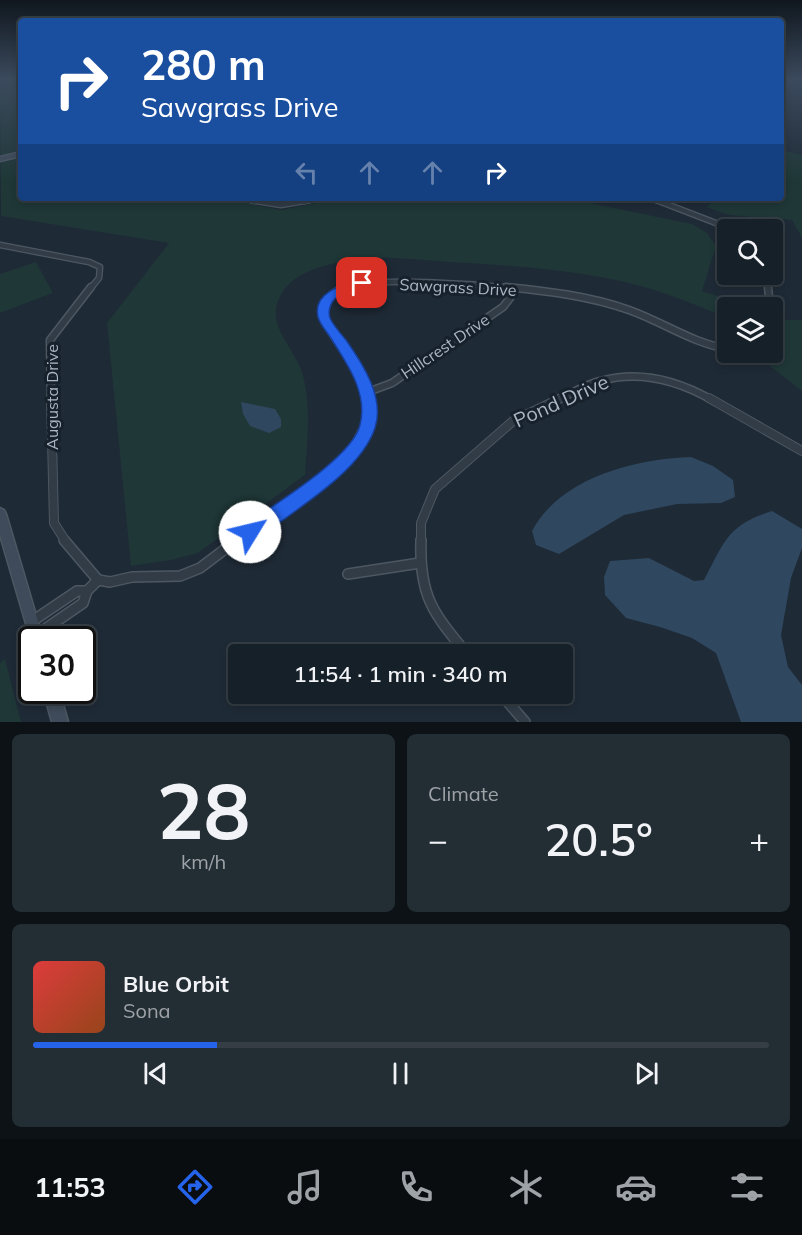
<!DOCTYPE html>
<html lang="en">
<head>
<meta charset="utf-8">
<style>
  :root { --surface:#162028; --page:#232d34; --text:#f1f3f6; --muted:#9ea3a8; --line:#353e45; --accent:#2563eb }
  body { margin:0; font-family:Mulish,sans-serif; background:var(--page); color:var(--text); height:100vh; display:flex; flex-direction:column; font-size:22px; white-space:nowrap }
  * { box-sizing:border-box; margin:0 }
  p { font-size:20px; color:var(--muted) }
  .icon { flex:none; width:33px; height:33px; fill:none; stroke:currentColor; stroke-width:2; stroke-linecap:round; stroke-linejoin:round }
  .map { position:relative; height:722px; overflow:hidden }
  .side { display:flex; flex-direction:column; gap:12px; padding:12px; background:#0c1216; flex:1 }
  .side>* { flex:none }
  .banner { position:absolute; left:18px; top:18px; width:766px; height:183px; border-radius:6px; box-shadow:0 3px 9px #0003,0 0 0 2px var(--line); background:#1a4fa0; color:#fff; overflow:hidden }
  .fabs { position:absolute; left:717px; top:219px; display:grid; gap:12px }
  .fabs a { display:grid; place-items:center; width:66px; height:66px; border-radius:6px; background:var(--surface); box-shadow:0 3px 9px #0003,0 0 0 2px var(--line); font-size:30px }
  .speed { position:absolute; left:18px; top:626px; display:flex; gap:12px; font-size:30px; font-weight:700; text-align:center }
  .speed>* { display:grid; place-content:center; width:78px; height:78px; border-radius:50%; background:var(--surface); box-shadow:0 3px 9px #0003,0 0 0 2px var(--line); line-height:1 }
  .speed .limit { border:3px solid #111; border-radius:9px; background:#fff; color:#111 }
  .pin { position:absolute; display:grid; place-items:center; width:51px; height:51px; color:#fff; margin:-26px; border-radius:12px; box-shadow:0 3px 9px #0006 }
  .me { position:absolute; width:66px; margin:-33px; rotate:54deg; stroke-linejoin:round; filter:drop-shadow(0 0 4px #0008) }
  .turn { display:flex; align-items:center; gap:21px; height:126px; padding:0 24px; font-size:27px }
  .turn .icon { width:78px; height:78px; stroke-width:2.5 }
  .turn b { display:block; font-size:42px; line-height:51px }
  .lanes { display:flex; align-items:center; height:57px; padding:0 24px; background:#0003; justify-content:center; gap:30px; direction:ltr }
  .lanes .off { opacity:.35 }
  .big { font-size:45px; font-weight:600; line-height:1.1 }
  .side .card { flex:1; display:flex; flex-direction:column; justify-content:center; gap:9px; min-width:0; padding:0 21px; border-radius:9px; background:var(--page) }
  .side .dial { align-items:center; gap:0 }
  .dial b { font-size:78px; line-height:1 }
  .song { display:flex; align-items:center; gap:18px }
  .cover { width:72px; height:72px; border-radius:9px; background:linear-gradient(135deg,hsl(0 70% 55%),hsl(20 70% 35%)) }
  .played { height:6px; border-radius:3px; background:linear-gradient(90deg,var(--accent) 25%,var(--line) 25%) }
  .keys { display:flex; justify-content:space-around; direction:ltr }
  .heat { display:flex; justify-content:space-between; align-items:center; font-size:33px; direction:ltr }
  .side .tiles { flex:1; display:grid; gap:12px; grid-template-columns:1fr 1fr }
  .card:last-child { grid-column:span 2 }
  .trip { position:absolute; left:228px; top:644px; width:345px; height:60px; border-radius:6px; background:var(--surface); box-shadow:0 3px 9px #0003,0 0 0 2px var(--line); font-weight:600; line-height:60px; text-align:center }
  .tabs { display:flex; height:96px; justify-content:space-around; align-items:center; background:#090d10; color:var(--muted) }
  .tabs .icon { width:42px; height:42px }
  .tabs .on { color:var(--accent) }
  .tabs b { font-size:27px; color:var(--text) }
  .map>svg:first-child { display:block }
</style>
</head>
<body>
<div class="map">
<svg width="802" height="722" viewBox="0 0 802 722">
  <rect width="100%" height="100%" fill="#1e2a36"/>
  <!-- green -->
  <g fill="#1f3737">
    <path d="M 7,79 L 21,79 L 21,198 L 220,198 L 281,210 L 341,198 L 565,198 L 692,224 L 707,233 L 716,246 L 702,291 L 751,307 L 728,308 L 727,317 C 702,308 677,297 651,289 C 586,270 516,266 449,262 C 422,260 374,255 349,260 C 326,265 295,271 282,293 C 263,323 293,345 302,372 C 312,406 307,441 305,475 L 198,553 L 171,560 L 131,566 L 107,323 L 169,243 L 1,216 L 0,94 Z"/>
    <path d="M 782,150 L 802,155 L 802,238 L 792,220 L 729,215 L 706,207 L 718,198 L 782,198 Z"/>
    <path d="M 36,262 L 53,293 L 0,313 L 0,274 Z"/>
    <path d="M 781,320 L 802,320 L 802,391 L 770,366 Z"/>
    <path d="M 5,659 L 21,722 L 0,722 L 0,663 Z"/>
  </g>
  <!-- water -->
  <g fill="#2f475f">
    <path d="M 241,402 L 275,409 L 281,419 L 281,427 L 269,433 L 250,426 L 243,414 Z"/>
    <path d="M 691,457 L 713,466 L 733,480 L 735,497 L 721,503 L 677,504 L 624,515 L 559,554 L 536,545 L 532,531 C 560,478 634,459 691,457 Z"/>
    <path d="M 772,511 L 802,529 L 802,548 L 791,578 L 781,635 L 788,667 L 802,685 L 802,722 L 741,722 L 716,653 L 692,638 L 660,627 L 626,618 L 605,595 L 604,577 L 610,561 L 649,558 L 694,581 L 704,580 C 724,542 727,525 772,511 Z"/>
  </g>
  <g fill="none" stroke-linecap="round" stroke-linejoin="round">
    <!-- street-far4 casing -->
    <g stroke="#4c5762" stroke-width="5">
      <g id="street-far4">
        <path d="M 244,198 L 254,202"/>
        <path d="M 650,198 L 660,202"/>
        <path d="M 304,202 L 318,198"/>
      </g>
    </g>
    <!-- street-far3 casing -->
    <g stroke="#4c5762" stroke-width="7">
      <g id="street-far3">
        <path d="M 250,200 L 281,205 L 310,200"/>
        <path d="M 656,200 L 734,230"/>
        <path d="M 0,245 L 89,262 L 100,267 L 99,278 L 90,289"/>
        <path d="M 766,274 L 768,289"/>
        <path d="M 341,289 C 369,275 486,285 521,289"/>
      </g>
    </g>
    <!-- street-far2 casing -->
    <g stroke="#4c5762" stroke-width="9">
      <g id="street-far2">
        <path d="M 344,287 C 335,292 323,299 323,311 C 323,331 364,368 368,400"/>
        <path d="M 506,287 C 547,291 590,296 629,310 C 663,322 692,343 728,349"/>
        <path d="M 768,287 L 770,308"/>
        <path d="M 368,392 L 392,383 L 503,307 L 510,298 L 509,289"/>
        <path d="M 51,400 L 50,340 L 91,287"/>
        <path d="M 558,400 C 571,394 586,384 600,381 C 639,370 677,380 712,400"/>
      </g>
    </g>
    <!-- street-far1 casing -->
    <g stroke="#4c5762" stroke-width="10">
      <g id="street-far1">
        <path d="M 51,398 L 54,523 L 66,542"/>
        <path d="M 709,398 L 802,451"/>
        <path d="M 235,542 L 349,457 L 366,424 L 368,398"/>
        <path d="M 421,542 L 421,523 L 435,489 L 513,421 L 561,398"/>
      </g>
    </g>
    <!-- street casing -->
    <g stroke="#4c5762" stroke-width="12">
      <g id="street">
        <path d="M 64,540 L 98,580"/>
        <path d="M 421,540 C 419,596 433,613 467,654"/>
        <path d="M 348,574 L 420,563"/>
        <path d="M 98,580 L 110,582 L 132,577 L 180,576 L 200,568 L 237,540"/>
        <path d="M 31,622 L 77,591 L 87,591"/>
        <path d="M 35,636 L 83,603 L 87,591 L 98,580"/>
        <path d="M 500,693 L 525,722"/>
      </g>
    </g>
    <!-- secondary casing -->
    <g stroke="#4c5762" stroke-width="3">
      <g id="secondary">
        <path d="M 21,152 L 21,156 L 0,161 L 0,157 Z"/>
        <path d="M 0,508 L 4,510 L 6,514 L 43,639 L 32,639 L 32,644 L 0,535 Z"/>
        <path d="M 43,690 L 59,690 L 68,722 L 52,722 Z"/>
      </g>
    </g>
    <!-- street-far4 -->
    <use href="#street-far4" stroke="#313c47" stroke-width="4"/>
    <!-- street-far3 -->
    <use href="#street-far3" stroke="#313c47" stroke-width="4.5"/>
    <!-- street-far2 -->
    <use href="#street-far2" stroke="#313c47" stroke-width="6"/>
    <!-- street-far1 -->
    <use href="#street-far1" stroke="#313c47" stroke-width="8"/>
    <!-- street -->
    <use href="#street" stroke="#313c47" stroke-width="9"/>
    <!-- secondary -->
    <use href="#secondary" fill="#3f4b5a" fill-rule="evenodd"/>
  </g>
  <!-- sky -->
  <linearGradient id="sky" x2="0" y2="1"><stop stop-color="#10171e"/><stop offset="0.44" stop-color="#3b4a5d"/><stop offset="1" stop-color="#3b4a5d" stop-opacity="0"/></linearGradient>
  <rect width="802" height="181" fill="url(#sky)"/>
  <!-- route -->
  <path fill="#2563eb" stroke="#184099" stroke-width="1.5" d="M 362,279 L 366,280 L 366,285 C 355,289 341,291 333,301 C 330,305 328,312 330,318 C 333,325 341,334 346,340 C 363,364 385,398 375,428 C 360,473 294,510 257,539 L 250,541 L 244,539 L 241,532 L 244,526 C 273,505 352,458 360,425 C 368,394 348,365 332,340 C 328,333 320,325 318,317 C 312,292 344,284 362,279 Z"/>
  <g text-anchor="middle" stroke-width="6" stroke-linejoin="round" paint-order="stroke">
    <!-- street labels -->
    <g font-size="16" fill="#aab7c4" stroke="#17212b">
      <text transform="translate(458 287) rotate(3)" y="6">Sawgrass Drive</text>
      <text transform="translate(445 346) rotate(-34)" y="6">Hillcrest Drive</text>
      <text transform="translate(52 397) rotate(-90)" y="6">Augusta Drive</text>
    </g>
    <!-- near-street labels -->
    <g font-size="20" fill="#aab7c4" stroke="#17212b">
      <text transform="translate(561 401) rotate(-24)" y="7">Pond Drive</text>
    </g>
  </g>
</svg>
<div class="fabs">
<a><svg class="icon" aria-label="search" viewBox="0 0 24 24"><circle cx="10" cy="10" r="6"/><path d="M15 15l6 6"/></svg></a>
<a><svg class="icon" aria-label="layers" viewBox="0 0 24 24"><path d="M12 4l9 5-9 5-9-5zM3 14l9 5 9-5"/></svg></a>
</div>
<div class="speed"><div class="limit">30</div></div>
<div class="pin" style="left:362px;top:283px;background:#d93025"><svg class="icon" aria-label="arrive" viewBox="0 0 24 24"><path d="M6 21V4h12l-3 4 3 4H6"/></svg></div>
<svg class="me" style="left:250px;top:532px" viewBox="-20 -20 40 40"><circle r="19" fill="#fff"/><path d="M0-13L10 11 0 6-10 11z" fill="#2563eb"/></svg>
<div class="trip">11:54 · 1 min · 340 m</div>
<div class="banner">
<div class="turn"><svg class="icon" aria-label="right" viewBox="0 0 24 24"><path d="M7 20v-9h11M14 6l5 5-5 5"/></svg><div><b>280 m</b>Sawgrass Drive</div></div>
<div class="lanes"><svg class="icon off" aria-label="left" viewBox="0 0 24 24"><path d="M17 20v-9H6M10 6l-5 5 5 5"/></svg><svg class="icon off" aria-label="ahead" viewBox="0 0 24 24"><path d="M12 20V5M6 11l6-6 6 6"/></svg><svg class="icon off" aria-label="ahead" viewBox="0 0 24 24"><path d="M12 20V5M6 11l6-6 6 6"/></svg><svg class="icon" aria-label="right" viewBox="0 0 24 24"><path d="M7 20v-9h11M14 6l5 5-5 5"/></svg></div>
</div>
</div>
<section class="side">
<div class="tiles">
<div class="card dial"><b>28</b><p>km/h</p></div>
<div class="card"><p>Climate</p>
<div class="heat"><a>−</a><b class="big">20.5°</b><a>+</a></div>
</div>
<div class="card">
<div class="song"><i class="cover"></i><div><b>Blue Orbit</b><p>Sona</p></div></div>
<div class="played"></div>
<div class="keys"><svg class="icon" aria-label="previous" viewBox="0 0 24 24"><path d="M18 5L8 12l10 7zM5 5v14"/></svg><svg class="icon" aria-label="pause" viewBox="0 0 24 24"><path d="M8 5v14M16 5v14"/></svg><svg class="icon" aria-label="next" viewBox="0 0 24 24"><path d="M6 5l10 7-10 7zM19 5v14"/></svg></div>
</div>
</div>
</section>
<nav class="tabs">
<b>11:53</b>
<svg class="icon on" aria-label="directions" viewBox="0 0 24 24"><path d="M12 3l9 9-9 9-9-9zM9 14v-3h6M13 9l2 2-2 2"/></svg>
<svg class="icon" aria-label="music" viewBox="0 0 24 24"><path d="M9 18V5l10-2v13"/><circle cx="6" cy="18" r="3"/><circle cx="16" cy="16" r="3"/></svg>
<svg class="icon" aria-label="phone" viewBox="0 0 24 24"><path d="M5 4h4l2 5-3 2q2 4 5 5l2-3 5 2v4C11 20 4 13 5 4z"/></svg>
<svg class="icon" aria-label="climate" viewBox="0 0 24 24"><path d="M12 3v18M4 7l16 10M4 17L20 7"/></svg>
<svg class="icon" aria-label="car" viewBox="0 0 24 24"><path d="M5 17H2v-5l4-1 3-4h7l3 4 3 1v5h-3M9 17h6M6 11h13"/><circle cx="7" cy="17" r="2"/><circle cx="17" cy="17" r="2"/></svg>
<svg class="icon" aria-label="filters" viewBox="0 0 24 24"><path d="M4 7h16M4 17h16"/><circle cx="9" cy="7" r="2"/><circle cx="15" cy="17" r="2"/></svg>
</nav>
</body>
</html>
